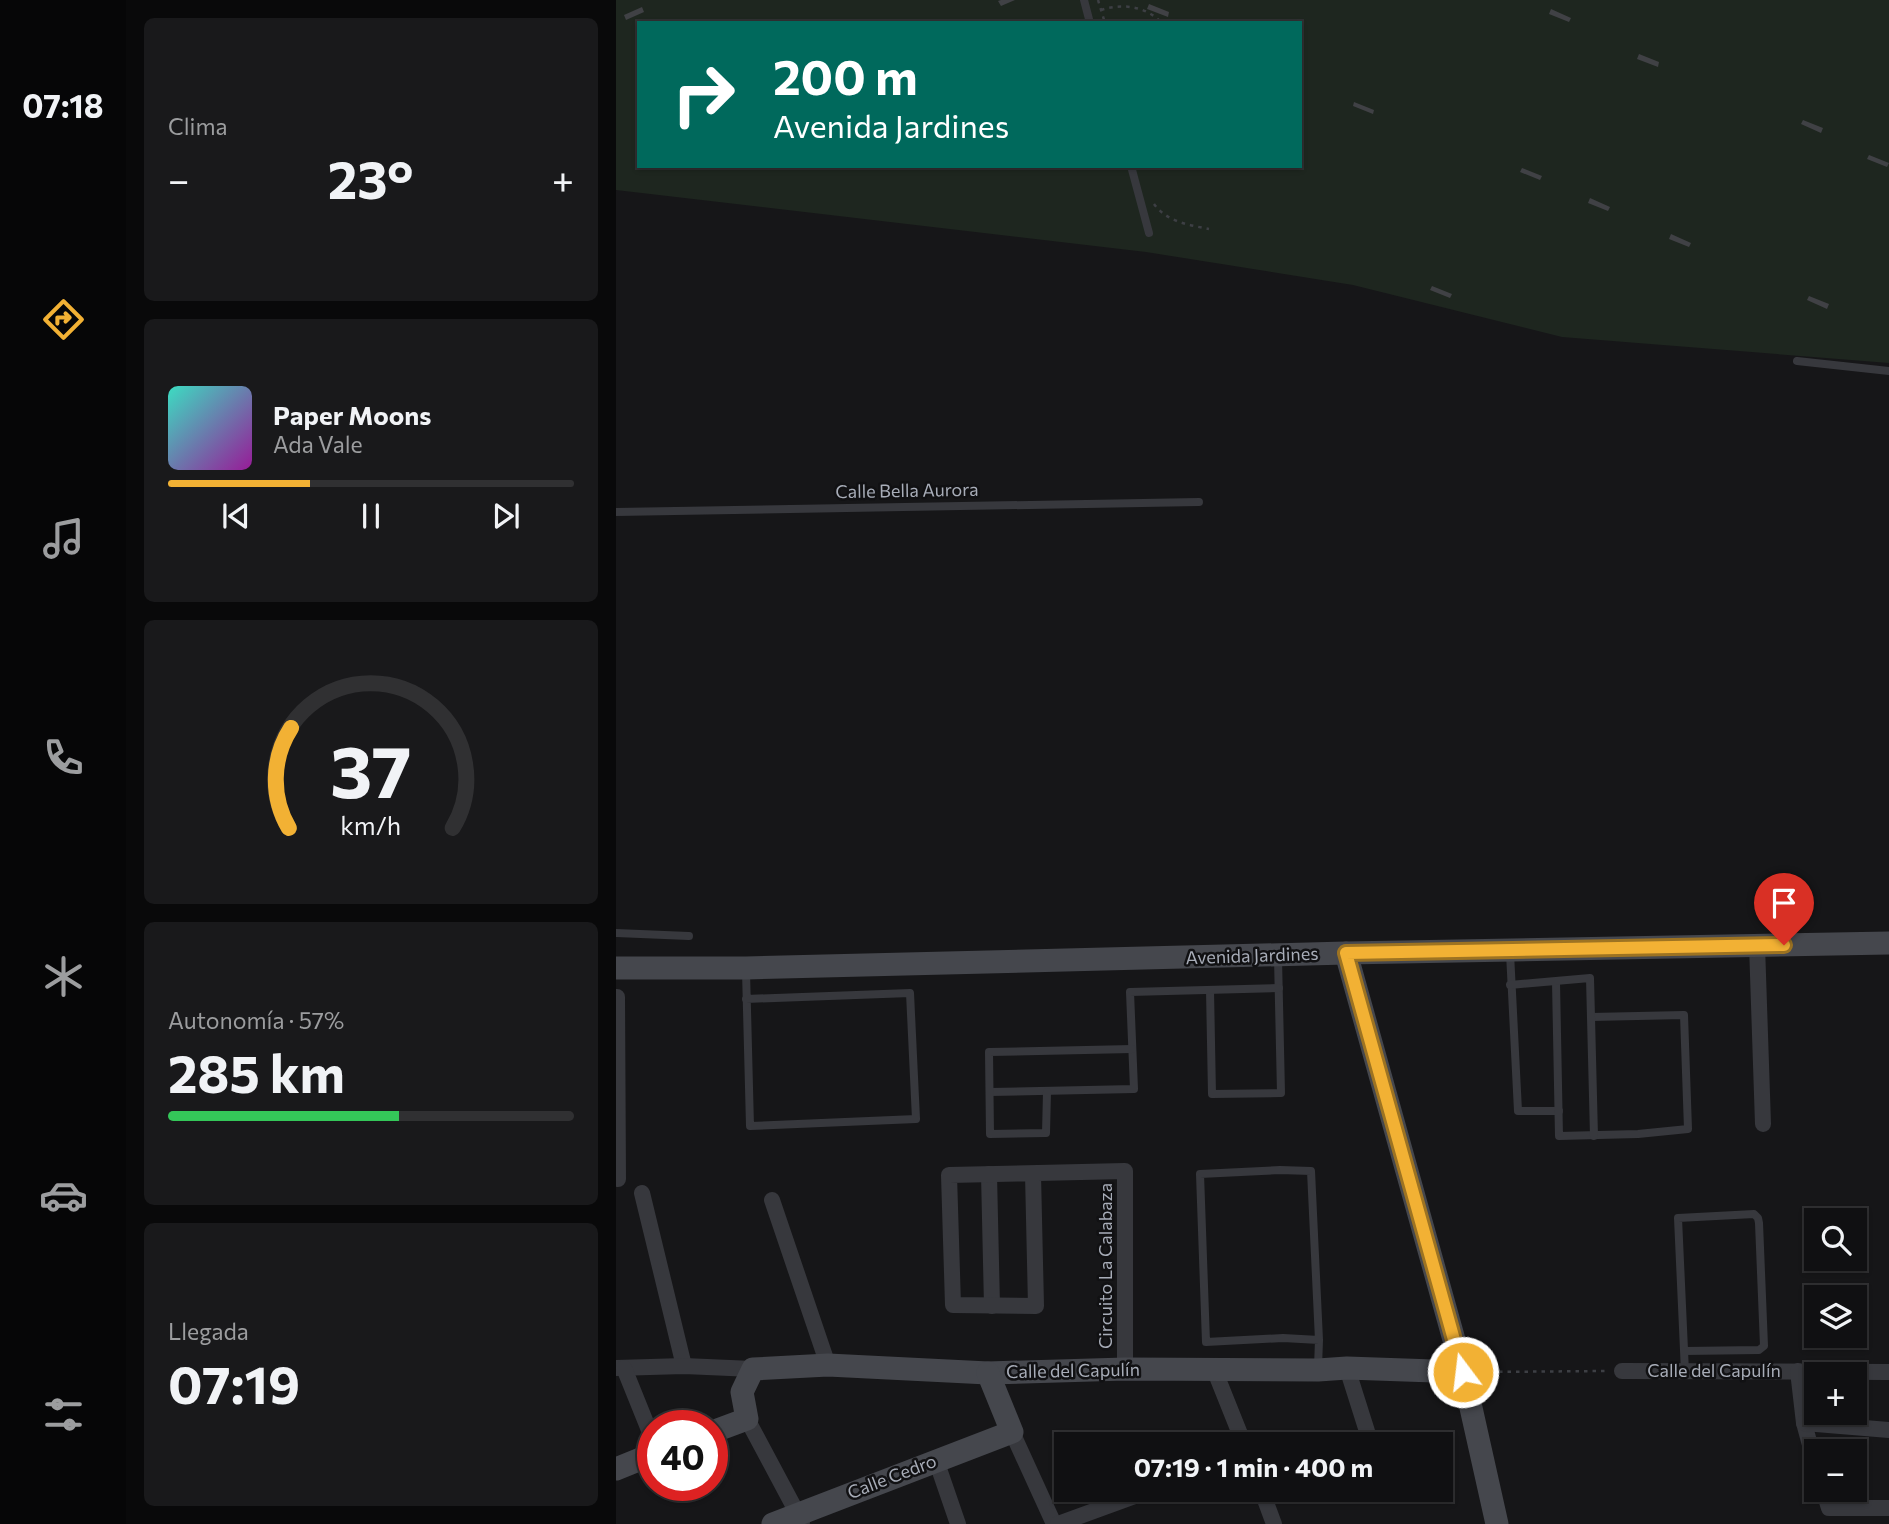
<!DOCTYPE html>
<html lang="es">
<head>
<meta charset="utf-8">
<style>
  :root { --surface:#101012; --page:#19191b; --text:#f1f3f6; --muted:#9c9d9f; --line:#303032; --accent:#f2b134 }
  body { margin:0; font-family:Commissioner,sans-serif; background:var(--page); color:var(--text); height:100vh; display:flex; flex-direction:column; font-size:26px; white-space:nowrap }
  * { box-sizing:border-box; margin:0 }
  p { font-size:23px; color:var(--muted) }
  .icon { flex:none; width:38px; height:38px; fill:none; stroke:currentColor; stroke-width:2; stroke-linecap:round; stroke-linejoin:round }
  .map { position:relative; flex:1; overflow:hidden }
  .drawer { display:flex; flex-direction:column; gap:18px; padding:18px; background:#09090a; width:490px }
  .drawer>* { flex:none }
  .hud { position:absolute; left:21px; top:21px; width:665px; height:147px; border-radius:0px; box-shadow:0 2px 5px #0004,0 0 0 2px var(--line); background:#00695c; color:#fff; overflow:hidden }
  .fabs { position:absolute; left:1188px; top:1208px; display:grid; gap:14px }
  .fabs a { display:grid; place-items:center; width:63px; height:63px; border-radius:0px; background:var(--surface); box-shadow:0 2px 5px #0004,0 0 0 2px var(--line); font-size:35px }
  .speed { position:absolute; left:21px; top:1410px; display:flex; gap:14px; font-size:35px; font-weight:700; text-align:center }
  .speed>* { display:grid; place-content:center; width:91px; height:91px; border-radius:50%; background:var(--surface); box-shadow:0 2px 5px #0004,0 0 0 2px var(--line); line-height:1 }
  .speed .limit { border:10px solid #d22; background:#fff; color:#111 }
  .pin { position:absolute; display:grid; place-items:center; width:60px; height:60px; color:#fff; margin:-72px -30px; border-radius:50% 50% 50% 0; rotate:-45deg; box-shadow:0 0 7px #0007 }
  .pin .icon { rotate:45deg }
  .me { position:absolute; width:77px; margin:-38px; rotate:345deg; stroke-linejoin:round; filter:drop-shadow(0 0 5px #0008) }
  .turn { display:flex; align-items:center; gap:24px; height:147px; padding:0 21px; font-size:32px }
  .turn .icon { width:91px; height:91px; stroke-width:2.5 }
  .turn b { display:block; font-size:49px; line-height:60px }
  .big { font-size:52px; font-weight:700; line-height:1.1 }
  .drawer .card { flex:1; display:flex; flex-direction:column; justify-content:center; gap:10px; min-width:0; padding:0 24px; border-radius:10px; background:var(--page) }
  .drawer .dial { align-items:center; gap:0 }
  .dial svg { height:182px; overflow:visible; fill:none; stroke:var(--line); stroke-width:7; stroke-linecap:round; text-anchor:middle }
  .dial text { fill:var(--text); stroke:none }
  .song { display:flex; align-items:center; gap:21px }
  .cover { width:84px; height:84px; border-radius:10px; background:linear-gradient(135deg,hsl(170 70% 55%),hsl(300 70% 35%)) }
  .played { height:7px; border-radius:4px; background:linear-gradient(90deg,var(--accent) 35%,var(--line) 35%) }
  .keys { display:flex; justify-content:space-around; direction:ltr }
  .heat { display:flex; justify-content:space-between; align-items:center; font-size:38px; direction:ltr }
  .charge { height:10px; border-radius:5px; background:linear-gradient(90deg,#34c759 57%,var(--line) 0) }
  .trip { position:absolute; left:438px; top:1432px; width:399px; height:70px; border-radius:0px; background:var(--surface); box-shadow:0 2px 5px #0004,0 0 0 2px var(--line); font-weight:700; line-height:70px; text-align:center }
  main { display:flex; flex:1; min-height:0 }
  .tabs { display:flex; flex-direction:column; width:126px; justify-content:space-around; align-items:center; background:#060607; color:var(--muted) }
  .tabs .icon { width:49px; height:49px }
  .tabs .active { color:var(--accent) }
  .tabs b { font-size:32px; color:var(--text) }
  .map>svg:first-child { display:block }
</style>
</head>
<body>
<main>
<nav class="tabs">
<b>07:18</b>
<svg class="icon active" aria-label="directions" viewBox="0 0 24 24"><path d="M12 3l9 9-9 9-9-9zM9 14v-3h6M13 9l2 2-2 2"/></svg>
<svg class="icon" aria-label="music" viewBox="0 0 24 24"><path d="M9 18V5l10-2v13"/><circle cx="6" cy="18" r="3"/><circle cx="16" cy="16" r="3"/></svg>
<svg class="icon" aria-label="phone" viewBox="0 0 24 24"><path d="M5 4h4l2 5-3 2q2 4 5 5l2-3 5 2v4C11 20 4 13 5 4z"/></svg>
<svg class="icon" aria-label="climate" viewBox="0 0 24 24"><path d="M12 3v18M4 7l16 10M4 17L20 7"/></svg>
<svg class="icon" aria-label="car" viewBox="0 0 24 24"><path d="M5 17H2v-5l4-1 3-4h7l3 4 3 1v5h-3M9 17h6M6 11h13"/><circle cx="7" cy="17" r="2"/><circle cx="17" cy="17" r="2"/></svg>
<svg class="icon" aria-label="filters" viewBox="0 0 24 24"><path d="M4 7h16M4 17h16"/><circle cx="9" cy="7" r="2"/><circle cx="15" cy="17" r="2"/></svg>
</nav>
<section class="drawer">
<div class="card"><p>Clima</p>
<div class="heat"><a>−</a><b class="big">23°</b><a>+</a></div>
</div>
<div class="card">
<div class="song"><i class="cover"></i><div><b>Paper Moons</b><p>Ada Vale</p></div></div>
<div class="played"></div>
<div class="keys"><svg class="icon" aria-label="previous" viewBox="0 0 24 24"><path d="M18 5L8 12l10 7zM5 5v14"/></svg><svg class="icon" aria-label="pause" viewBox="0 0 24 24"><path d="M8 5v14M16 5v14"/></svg><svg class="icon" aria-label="next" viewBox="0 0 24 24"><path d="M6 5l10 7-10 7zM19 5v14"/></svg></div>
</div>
<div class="card dial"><svg viewBox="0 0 100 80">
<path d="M14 69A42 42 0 1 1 86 69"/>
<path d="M14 69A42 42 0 0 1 15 25" stroke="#f2b134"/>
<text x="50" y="56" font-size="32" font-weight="700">37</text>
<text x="50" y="72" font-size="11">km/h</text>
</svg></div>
<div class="card"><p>Autonomía · 57%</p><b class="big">285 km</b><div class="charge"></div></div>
<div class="card"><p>Llegada</p><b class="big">07:19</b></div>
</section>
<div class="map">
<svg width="1273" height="1524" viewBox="0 0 1273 1524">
  <rect width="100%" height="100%" fill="#161618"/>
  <!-- green -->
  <path fill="#1e261f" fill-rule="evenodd" d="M 0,0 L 1273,0 L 1273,363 L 946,337 L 737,285 L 530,252 L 0,190 ZM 23,23 L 684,23 L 684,166 L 23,166 Z"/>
  <!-- building -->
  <g fill="#404145">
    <path d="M 385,0 L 399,0 L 385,6 L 382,1 Z"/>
    <path d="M 533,4 L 553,12 L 552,17 L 531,9 Z"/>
    <path d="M 26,7 L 28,12 L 10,20 L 8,15 Z"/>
    <path d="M 935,9 L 955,18 L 953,22 L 933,14 Z"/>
    <path d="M 1023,54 L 1043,62 L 1042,67 L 1021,59 Z"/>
    <path d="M 738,102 L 758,110 L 757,114 L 737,106 Z"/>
    <path d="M 1187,120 L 1207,128 L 1205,133 L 1185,124 Z"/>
    <path d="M 1253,155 L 1273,163 L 1271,167 L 1251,159 Z"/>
    <path d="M 906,168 L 926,176 L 924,180 L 904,172 Z"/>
    <path d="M 974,198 L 994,207 L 992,211 L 972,203 Z"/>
    <path d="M 1055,234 L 1075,243 L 1073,247 L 1053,239 Z"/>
    <path d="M 816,286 L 836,294 L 834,298 L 814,290 Z"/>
    <path d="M 1193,296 L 1213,304 L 1211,309 L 1191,300 Z"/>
  </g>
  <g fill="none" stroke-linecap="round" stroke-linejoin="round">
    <!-- path -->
    <g stroke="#3d3f44" stroke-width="2.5" stroke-dasharray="3.5 5" stroke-linecap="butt">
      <path d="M 482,0 L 489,23"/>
      <path d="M 485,10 C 506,3 530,6 546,23"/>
      <path d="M 538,204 C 551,222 573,225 593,229"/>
      <path d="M 866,1372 L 992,1371"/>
    </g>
    <!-- lane -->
    <g stroke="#37383d" stroke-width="8">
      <path d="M 468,0 L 474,23"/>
      <path d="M 515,166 L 533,233"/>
      <path d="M 1181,361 L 1273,371"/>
      <path d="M 0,512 L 583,502"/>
      <path d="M 0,933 L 73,936"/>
      <path d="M 894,953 L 902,1111 L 943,1111"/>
      <path d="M 130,971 L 134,1126 L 300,1119 L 294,993 L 130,999"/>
      <path d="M 940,982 L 943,1136 L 1022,1134 L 1072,1129 L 1068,1015 L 975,1017"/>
      <path d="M 894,985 L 974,978 L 978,1136"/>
      <path d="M 594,990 L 596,1094 L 665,1093 L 662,958"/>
      <path d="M 374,1092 L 518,1089 L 514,992 L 663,988"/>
      <path d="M 431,1092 L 430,1133 L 374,1134 L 373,1052 L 516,1049"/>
      <path d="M 1069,1351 L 1143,1350 L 1148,1346 L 1143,1223 L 1142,1218 L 1138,1214 L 1062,1218 L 1069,1372"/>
      <path d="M 702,1367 L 703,1340 L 695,1171 L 664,1170 L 584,1174 L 590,1342 L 667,1338 L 703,1340"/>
    </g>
    <!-- street -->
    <g stroke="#37383d" stroke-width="16">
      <path d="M 1141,945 L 1147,1124"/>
      <path d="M 1,997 L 2,1179"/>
      <path d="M 373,1174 L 376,1306"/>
      <path d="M 417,1174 L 420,1306 L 337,1305 L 333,1175 L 509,1171 L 509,1369"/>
      <path d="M 26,1193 L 68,1366"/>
      <path d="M 156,1200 L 212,1365"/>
      <path d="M 0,1368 L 68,1366 L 137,1369"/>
      <path d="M 8,1368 L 37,1440"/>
      <path d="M 731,1368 L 755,1444"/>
      <path d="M 598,1369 L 628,1444"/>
      <path d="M 1006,1371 L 1273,1372"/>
      <path d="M 1182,1371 L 1188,1423 L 1200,1467"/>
      <path d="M 131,1419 L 186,1522"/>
      <path d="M 1188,1423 L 1273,1430"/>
      <path d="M 396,1432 L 438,1524"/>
      <path d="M 320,1460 L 342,1524"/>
      <path d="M 645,1489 L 658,1524"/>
      <path d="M 770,1489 L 770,1491"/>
      <path d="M 1207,1489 L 1213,1508 L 1273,1508"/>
      <path d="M 442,1524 L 538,1489"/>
    </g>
    <!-- secondary -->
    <g stroke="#45474d" stroke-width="23">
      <path d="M 730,953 L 847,1372 L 881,1524"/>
      <path d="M 0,968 L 130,968 L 730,953 L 1273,943"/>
      <path d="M 96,1432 L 131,1419 L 126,1392 L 137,1369 L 212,1365 L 372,1373 L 509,1369 L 702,1370 L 731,1368 L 847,1372"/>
      <path d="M 0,1469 L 37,1454"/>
      <path d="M 157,1524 L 396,1432 L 372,1373"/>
    </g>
  </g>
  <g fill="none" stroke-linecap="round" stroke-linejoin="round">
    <!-- route casing -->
    <g stroke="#9d7322" stroke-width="18">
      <path id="route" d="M 847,1372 L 730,953 L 1168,945"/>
    </g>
    <!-- route -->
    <use href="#route" stroke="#f2b134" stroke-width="12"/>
  </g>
  <g text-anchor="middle" stroke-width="5" stroke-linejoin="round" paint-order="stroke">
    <!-- street labels -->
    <g font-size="18" fill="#a8adb8" stroke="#111113">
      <text transform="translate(291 491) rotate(-1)" y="6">Calle Bella Aurora</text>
      <text transform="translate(636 956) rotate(-2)" y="6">Avenida Jardines</text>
      <text transform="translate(490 1266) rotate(-90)" y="6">Circuito La Calabaza</text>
      <text transform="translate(457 1371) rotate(-1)" y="6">Calle del Capulín</text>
      <text x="1098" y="1377">Calle del Capulín</text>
      <text transform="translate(276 1477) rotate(-21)" y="6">Calle Cedro</text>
    </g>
  </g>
</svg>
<div class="fabs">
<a><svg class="icon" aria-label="search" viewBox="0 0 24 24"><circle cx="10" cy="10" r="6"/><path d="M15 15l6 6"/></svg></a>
<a><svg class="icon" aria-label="layers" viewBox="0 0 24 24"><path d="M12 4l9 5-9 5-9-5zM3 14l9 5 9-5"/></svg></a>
<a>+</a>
<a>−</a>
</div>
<div class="speed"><div class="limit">40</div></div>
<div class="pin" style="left:1168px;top:945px;background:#d93025"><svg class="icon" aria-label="arrive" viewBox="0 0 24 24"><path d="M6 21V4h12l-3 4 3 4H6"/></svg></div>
<svg class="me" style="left:847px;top:1372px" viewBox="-20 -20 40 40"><circle r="17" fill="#f2b134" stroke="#fff" stroke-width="3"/><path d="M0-11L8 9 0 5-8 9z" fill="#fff"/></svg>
<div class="trip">07:19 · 1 min · 400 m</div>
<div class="hud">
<div class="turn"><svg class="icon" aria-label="right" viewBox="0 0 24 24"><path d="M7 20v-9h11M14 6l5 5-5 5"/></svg><div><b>200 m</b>Avenida Jardines</div></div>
</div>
</div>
</main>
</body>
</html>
